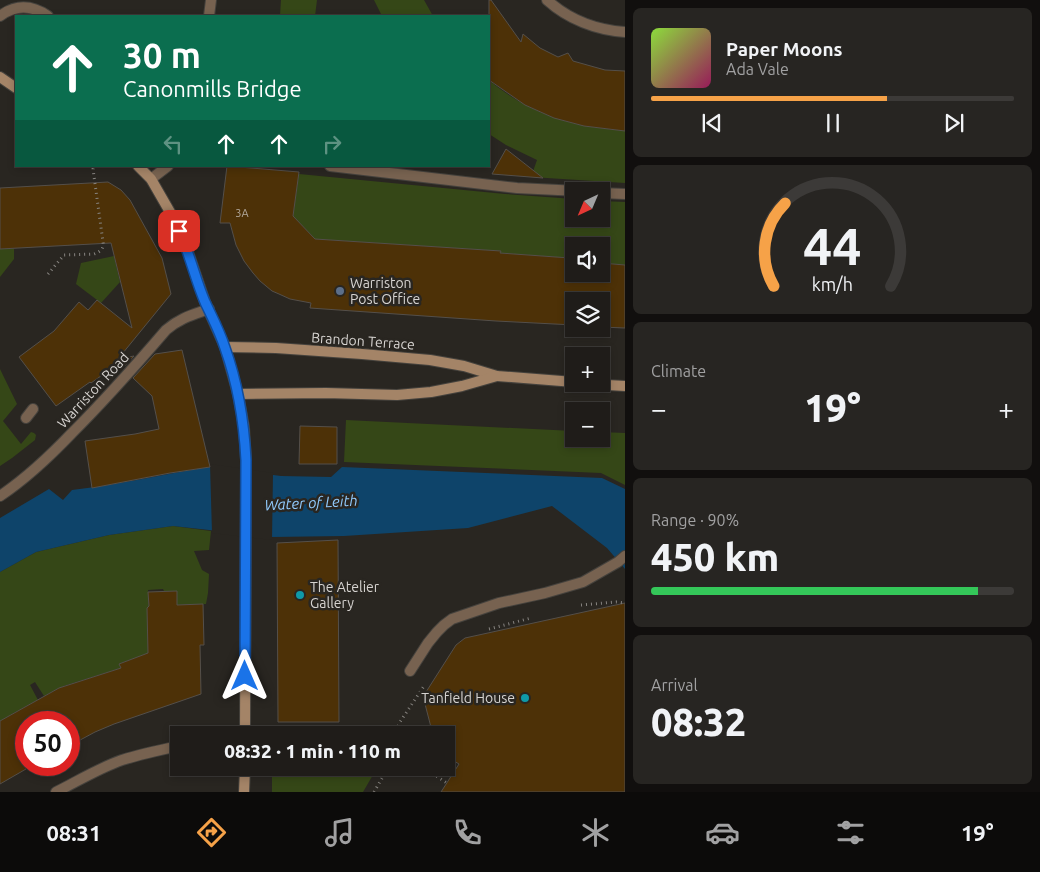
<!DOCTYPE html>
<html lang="en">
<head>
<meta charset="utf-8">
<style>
  :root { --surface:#1f1c19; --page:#272522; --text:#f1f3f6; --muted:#a1a1a2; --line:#3c3a38; --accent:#f6a248 }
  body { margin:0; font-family:Ubuntu,sans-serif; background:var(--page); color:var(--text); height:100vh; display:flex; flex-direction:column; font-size:19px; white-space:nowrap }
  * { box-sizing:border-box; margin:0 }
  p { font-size:16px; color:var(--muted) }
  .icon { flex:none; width:28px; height:28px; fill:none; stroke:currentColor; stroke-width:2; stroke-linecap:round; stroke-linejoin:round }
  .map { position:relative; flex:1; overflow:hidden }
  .panel { display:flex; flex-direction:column; gap:8px; padding:8px; background:#110f0e; width:415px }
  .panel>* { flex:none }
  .hud { position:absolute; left:15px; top:15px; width:475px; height:152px; border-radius:0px; box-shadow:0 2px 8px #0003,0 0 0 1px var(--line); background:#0b6e4f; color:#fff; overflow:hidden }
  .needle { width:32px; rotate:224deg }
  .tools { position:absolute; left:565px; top:182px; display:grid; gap:10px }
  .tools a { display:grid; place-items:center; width:45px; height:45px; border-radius:0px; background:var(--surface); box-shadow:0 2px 8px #0003,0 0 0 1px var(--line); font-size:25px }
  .speed { position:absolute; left:15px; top:711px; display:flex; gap:10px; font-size:25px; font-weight:700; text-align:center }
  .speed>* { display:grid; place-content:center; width:65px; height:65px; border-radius:50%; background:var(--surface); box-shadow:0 2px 8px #0003,0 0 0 1px var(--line); line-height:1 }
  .speed .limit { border:8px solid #d22; background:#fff; color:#111 }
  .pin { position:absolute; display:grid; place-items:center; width:42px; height:42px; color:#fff; margin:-21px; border-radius:10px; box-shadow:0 2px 8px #0006 }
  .me { position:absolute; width:55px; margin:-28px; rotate:0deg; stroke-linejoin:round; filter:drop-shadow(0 0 4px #0008) }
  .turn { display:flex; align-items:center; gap:18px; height:105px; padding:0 25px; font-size:22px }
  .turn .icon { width:65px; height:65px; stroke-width:2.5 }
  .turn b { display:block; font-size:35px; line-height:42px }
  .lanes { display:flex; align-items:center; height:48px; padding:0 25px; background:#0003; justify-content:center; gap:25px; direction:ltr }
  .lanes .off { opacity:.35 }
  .big { font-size:38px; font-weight:800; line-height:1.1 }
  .panel .widget { flex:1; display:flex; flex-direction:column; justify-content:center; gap:8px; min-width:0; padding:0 18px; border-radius:8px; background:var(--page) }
  .panel .dial { align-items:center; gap:0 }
  .dial svg { height:130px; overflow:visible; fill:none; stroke:var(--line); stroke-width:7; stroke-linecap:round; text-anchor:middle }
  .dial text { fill:var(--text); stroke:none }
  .song { display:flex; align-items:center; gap:15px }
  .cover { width:60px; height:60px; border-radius:8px; background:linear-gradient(135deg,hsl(90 70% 55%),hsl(330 70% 35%)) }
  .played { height:5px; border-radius:2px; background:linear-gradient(90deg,var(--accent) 65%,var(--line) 65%) }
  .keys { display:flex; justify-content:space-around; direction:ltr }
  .heat { display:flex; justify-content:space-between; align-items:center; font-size:28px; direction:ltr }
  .charge { height:8px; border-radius:4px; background:linear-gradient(90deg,#34c759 90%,var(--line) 0) }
  .trip { position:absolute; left:170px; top:726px; width:285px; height:50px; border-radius:0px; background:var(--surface); box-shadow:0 2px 8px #0003,0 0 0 1px var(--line); font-weight:800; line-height:50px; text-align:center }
  .dock { display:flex; height:80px; justify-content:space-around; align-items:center; background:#0c0b0a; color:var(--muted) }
  .dock .icon { width:35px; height:35px }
  .dock .current { color:var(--accent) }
  .dock b { font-size:22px; color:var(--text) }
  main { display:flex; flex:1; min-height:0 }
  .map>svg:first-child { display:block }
</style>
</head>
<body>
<main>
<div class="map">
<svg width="625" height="792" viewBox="0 0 625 792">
  <rect width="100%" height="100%" fill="#292621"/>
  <!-- green -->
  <g fill="#354717">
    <path d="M 281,0 L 317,0 L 315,16 L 280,16 Z"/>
    <path d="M 374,0 L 424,0 L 433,16 L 382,16 Z"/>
    <path d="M 489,80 C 520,107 561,124 602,128 C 609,129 617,131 625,130 L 625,183 L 531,177 L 537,160 L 506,145 L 489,134 Z"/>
    <path d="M 299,174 L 505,194 L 574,199 L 574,219 L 601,219 L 601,201 L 625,202 L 625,265 L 601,263 L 601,246 L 574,246 L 574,261 L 570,261 L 570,258 L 500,253 L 501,251 L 315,239 L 293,216 Z"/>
    <path d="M 0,249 L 14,249 L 14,259 L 0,277 Z"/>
    <path d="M 114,256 L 120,282 L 101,303 L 76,284 L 81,263 Z"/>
    <path d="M 0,369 L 17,404 L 3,421 L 21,444 L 31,432 L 34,433 L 36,435 L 35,440 L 12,458 L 0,466 Z"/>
    <path d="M 346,420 L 574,431 L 574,439 L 601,439 L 601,432 L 625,433 L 625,485 L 601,473 L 344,462 Z"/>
    <path d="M 173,526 L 211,531 L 209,550 L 194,551 L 202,570 L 209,574 L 208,593 L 206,604 L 177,605 L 177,591 L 164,591 L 163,589 L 148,590 L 149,606 L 147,608 L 149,662 L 132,659 L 119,664 L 121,668 L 64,686 L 44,696 L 35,682 L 30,685 L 38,700 L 12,714 L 0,724 L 0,572 L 36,552 L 109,535 Z"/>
    <path d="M 272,768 L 377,768 L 363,792 L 272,792 Z"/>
  </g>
  <!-- water -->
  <path fill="#0e446a" d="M 210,467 L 281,476 L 331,477 L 342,467 L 602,478 L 625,489 L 625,569 L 607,548 L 552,506 L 468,528 L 344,536 L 272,537 L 173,526 L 109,535 L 36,552 L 0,572 L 0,518 L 49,489 L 63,500 L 72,490 C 118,485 164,474 210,467 Z"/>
  <!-- pier -->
  <path fill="#292621" d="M 210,464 L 273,473 L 272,540 L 212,533 Z"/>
  <!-- building -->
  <g fill="#4d3107" stroke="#544f4a">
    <path d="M 489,0 L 491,0 L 521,42 L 523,34 L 540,48 L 558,57 L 568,53 L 573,61 L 605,70 L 625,71 L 625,131 L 584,126 L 554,118 L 525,105 L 489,80 Z"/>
    <path d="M 506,149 L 543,178 L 492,174 Z"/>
    <path d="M 227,166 L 299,172 L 293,216 L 315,239 L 501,251 L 500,253 L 570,258 L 570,261 L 574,261 L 574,274 L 601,274 L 601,263 L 625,265 L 625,328 L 601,327 L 601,301 L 574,301 L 574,325 L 496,321 L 310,308 L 311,303 L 290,299 L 279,294 L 272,291 L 260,281 L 253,273 L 244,261 L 236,245 L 230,223 L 220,223 Z"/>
    <path d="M 108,182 L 121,190 L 130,200 L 162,258 L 171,294 L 118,359 L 134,356 L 123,368 L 116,361 L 108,371 L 91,383 L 90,382 L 56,406 L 19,357 L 54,331 L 79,302 L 88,310 L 97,300 L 132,328 L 111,243 L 0,249 L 0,188 Z"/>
    <path d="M 182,350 L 210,467 L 170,473 L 92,488 L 85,441 L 135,434 L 159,429 L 152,396 L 133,378 L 155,354 Z"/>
    <path d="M 300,426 L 337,427 L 337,464 L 299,464 Z"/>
    <path d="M 338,540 L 339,722 L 278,722 L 277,543 Z"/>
    <path d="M 177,591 L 177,605 L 203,604 L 204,645 L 200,645 L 201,694 L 114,724 L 95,732 L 69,746 L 69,722 L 26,722 L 26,769 L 0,784 L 0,721 L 59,688 L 121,668 L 119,664 L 148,653 L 147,608 L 149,606 L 148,592 Z"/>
    <path d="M 625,603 L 625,792 L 441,792 L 459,764 L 446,756 L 446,735 L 433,735 L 425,704 L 426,692 L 456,645 L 465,638 Z"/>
  </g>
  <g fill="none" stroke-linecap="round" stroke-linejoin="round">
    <!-- lane casing -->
    <g stroke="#45423d" stroke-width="12">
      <g id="lane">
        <path d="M 0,16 C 16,4 32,5 48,16"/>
        <path d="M 330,166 L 517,188 L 579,191"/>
        <path d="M 601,193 L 625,194"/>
        <path d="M 26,418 L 33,409"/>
        <path d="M 410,671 L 428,643 L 437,632 L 444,625 L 452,619 L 499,603 L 545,593 L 583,582 L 618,562 L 625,556"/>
      </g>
    </g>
    <!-- street casing -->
    <g stroke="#45423d" stroke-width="12">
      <g id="street">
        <path d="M 547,0 C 568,19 596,30 625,32"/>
        <path d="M 209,16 L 211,0"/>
        <path d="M 151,179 L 168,166"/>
        <path d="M 0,496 C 27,478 50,456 72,433 C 105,400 136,365 166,330 C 180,318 192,315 209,309"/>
        <path d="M 56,792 C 78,781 99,768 122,760 C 141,754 160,750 179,746"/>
      </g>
    </g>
    <!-- secondary casing -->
    <g stroke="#45423d" stroke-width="12">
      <g id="secondary">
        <path d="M 0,77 L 16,88"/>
        <path d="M 138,166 L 151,179 L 174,219 L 185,243 L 205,302 L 225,347 L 238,394 L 244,427 L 246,460 L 245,735"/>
        <path d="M 225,347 L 276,348 L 362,354 L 430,360 L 464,366 L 497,376 L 574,382"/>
        <path d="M 590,384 L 625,386"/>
        <path d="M 238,394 L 326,393 L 397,395 L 431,392 L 462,386 L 497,376"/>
        <path d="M 244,792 L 245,768"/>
      </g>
    </g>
    <!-- path -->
    <g stroke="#878480" stroke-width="3" stroke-dasharray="1 4" stroke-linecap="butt">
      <path d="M 48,274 L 64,255 L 94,254 C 100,252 104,249 103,242 L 93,169 L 94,166"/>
      <path d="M 581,605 L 616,602 L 625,603"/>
      <path d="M 489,629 L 531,618"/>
      <path d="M 394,735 L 400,722 L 424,686"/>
      <path d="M 424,768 L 447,783"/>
      <path d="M 374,792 L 388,768"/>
    </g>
    <!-- lane -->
    <use href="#lane" stroke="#776250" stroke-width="10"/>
    <!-- street -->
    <use href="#street" stroke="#776250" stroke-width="10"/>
    <!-- secondary -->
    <use href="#secondary" stroke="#a48467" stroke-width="10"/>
  </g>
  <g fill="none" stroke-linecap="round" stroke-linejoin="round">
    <!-- route casing -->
    <g stroke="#114b97" stroke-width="12">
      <path id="route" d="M 179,231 C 190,254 195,279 205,302 C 212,317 220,332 225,348 C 238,384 244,422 246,460 L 245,676"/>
    </g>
    <!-- route -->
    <use href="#route" stroke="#1a73e8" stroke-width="9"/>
  </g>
  <!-- markers -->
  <circle fill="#5c6f8a" stroke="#292621" stroke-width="2" cx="340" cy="291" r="5"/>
  <g fill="#0f9aa8" stroke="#292621" stroke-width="2">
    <circle cx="300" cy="595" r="5"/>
    <circle cx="525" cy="698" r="5"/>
  </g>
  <g text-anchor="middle" stroke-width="5" stroke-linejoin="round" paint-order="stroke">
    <!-- number labels -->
    <g font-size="11" fill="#b4aa9e">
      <text x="242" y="217">3A</text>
    </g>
    <!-- poi labels -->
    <g font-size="14" fill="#d6d3d0" stroke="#292621" text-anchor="start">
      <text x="350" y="288">Warriston<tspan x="350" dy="16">Post Office</tspan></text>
      <text x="310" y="592">The Atelier<tspan x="310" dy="16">Gallery</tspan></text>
      <text x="515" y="703" text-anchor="end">Tanfield House</text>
    </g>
    <!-- street labels -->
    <g font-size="14" fill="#d6d3d0" stroke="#292621">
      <text transform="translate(363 341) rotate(4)" y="5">Brandon Terrace</text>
      <text transform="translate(93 390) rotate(-47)" y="5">Warriston Road</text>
    </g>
    <!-- water labels -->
    <g font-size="15" font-style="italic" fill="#91cafc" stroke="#292621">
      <text transform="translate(311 503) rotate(-3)" y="5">Water of Leith</text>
    </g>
  </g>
</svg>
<div class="tools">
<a><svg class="needle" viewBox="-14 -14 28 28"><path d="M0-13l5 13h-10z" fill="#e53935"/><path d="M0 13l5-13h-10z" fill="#a1a1a2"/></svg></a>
<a><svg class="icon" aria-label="sound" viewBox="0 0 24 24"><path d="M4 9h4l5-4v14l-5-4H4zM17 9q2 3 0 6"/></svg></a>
<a><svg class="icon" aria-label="layers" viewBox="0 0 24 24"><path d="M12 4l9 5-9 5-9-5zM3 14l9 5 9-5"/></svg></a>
<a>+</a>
<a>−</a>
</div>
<div class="speed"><div class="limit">50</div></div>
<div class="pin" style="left:179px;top:231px;background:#d93025"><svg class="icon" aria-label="arrive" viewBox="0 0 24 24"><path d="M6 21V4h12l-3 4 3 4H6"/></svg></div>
<svg class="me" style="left:245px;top:676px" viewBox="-20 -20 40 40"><path d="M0-17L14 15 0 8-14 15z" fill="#1a73e8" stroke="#fff" stroke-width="4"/></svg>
<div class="trip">08:32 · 1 min · 110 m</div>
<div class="hud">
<div class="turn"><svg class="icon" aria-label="ahead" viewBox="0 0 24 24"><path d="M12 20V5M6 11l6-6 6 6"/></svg><div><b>30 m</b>Canonmills Bridge</div></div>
<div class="lanes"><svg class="icon off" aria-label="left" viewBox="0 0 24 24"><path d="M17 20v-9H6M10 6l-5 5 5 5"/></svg><svg class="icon" aria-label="ahead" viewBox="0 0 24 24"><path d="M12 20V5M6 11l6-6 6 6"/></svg><svg class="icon" aria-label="ahead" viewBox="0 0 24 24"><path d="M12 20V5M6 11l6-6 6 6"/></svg><svg class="icon off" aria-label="right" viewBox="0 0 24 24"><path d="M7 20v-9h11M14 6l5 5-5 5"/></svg></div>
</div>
</div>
<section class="panel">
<div class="widget">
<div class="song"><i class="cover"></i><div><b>Paper Moons</b><p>Ada Vale</p></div></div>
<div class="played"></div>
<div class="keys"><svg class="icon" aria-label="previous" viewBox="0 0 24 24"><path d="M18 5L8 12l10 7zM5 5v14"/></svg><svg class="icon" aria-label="pause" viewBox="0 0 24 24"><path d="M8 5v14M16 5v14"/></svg><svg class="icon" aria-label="next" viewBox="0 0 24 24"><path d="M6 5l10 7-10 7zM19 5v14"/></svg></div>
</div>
<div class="widget dial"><svg viewBox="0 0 100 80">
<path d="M14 69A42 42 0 1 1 86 69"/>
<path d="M14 69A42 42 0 0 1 21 18" stroke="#f6a248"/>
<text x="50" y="56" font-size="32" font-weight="700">44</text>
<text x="50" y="72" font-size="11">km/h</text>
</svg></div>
<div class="widget"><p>Climate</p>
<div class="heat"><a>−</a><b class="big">19°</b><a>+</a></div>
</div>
<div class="widget"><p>Range · 90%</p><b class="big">450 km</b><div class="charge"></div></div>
<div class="widget"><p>Arrival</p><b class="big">08:32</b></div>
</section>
</main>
<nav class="dock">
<b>08:31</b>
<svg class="icon current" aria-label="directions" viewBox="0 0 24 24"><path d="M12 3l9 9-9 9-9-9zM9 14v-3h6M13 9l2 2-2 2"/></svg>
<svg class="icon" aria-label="music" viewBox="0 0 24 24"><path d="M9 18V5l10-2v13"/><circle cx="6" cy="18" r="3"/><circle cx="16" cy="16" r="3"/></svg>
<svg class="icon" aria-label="phone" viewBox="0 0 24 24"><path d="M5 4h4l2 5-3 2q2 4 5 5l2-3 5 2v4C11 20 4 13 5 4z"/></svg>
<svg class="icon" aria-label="climate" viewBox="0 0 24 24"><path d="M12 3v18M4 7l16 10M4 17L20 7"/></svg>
<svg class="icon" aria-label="car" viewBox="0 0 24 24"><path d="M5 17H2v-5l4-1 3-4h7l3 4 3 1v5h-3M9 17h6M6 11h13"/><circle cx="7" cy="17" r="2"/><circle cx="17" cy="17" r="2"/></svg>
<svg class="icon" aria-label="filters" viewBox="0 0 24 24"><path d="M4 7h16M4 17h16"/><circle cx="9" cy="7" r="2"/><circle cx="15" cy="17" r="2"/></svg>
<b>19°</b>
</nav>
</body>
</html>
